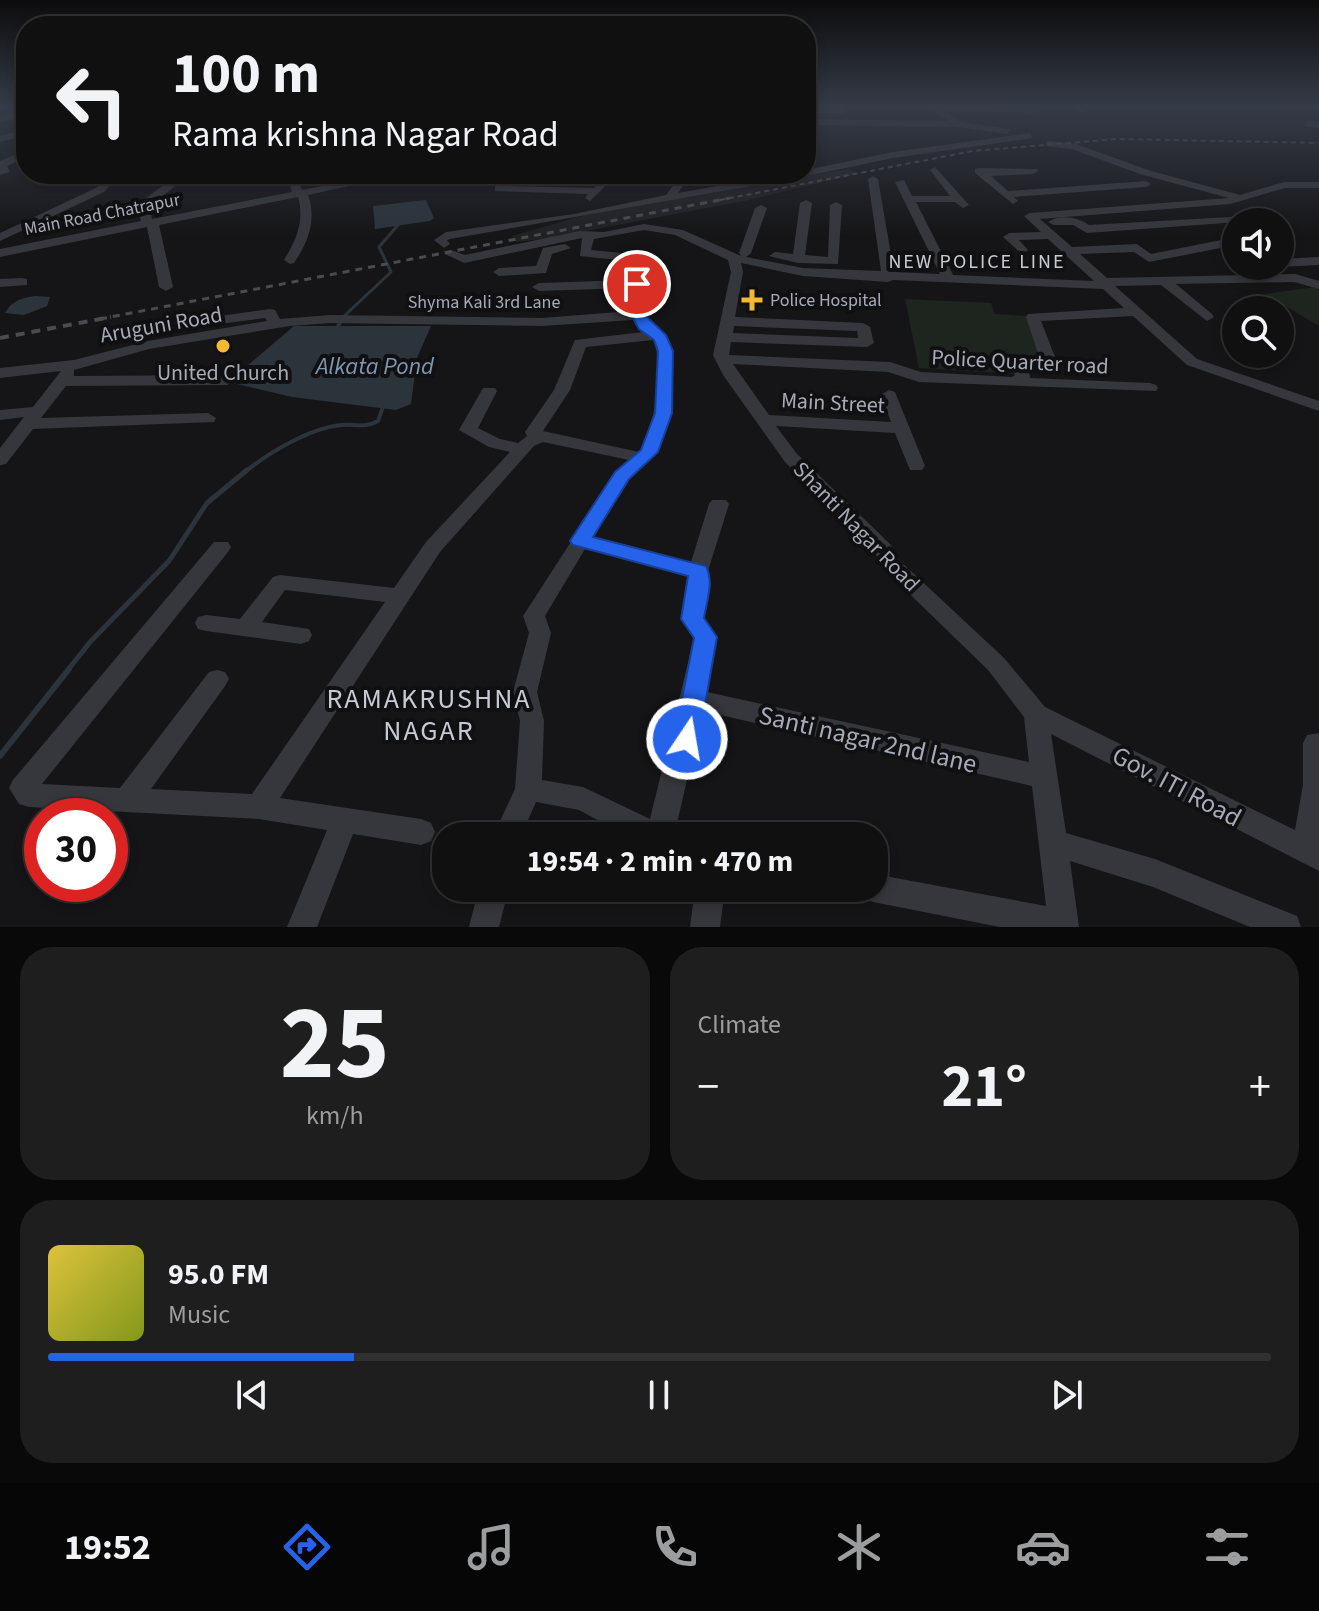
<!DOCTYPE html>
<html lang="en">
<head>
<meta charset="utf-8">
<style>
  :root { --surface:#101011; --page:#1e1e1f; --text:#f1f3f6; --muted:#9c9d9f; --line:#303031; --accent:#2563eb }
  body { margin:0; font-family:"Source Sans 3",sans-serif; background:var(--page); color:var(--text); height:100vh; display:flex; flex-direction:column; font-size:30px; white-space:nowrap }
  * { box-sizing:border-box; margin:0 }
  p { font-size:26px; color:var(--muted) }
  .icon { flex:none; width:44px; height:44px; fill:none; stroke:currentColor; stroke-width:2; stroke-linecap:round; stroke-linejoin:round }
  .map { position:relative; height:927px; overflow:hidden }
  .sheet { display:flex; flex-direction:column; gap:20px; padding:20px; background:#090909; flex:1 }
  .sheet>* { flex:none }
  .top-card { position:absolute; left:16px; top:16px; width:800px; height:168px; border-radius:32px; box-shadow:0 4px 12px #0003,0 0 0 2px var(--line); background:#101011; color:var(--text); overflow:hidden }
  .buttons { position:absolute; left:1222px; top:208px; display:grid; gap:16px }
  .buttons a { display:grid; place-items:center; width:72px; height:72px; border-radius:50%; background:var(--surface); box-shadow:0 4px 12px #0003,0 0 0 2px var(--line); font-size:40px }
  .speed { position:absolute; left:24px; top:798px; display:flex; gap:16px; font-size:40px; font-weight:700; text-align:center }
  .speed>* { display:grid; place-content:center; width:104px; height:104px; border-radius:50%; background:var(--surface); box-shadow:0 4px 12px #0003,0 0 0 2px var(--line); line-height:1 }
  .speed .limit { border:12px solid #d22; background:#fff; color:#111 }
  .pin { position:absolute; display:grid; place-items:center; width:68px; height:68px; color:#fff; margin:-34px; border:4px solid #fff; border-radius:50%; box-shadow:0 2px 8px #0007 }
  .me { position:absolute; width:88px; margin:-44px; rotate:12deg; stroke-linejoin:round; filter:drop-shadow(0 0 6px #0008) }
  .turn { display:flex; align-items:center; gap:28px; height:168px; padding:0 24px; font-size:36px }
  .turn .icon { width:104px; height:104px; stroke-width:2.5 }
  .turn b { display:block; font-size:56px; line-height:68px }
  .big { font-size:60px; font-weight:700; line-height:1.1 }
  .sheet .card { flex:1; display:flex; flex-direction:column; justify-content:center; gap:12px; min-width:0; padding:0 28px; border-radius:32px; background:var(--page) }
  .sheet .dial { align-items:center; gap:0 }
  .dial b { font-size:104px; line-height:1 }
  .song { display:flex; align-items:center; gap:24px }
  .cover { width:96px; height:96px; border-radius:12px; background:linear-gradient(135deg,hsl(50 70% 55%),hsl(70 70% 35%)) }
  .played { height:8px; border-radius:4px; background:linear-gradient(90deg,var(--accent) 25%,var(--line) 25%) }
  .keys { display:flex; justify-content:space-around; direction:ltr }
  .heat { display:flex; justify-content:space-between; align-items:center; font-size:44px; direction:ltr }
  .sheet .tiles { flex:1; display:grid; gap:20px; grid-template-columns:1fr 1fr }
  .card:last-child { grid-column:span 2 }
  .trip { position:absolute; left:432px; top:822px; width:456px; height:80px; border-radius:32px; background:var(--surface); box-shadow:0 4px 12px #0003,0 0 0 2px var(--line); font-weight:700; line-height:80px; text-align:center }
  .menu { display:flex; height:128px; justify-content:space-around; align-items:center; background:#060607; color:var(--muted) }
  .menu .icon { width:56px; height:56px }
  .menu .current { color:var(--accent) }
  .menu b { font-size:36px; color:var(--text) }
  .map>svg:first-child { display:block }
</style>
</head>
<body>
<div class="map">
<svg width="1319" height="927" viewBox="0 0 1319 927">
  <rect width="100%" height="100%" fill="#151517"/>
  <!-- built -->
  <path fill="#212124" d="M 848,169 L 857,174 L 749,200 L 544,239 L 516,242 L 512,236 L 585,215 Z"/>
  <!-- green -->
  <g fill="#1d251e">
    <path d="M 1315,287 L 1319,288 L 1319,326 L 1265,294 Z"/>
    <path d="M 905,299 L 991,303 L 995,314 L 1027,316 L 1043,364 L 1013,361 L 1017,374 L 919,368 Z"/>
  </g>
  <!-- water -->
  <g fill="#2b333b">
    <path d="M 426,200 L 434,218 L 430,221 L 375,229 L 373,206 Z"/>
    <path d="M 35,296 L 50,297 L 47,306 L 24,315 L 5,313 C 11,301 22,298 35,296 Z"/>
    <path d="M 294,326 L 431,326 L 417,358 L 411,404 L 396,410 L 292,397 L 228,382 Z"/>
  </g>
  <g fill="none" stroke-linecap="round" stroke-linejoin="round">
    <!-- stream-far3 -->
    <path stroke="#2b333b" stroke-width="3" d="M 341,319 L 391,272 L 379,247 L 398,225"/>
    <!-- stream-far2 -->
    <g stroke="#2b333b" stroke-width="4">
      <path d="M 337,328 L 343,317"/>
      <path d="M 245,472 C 268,453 310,428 341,425 C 354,424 366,428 378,421 L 384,404"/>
    </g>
    <!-- stream-far1 -->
    <path stroke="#2b333b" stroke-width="5" d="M 67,671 L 91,641 L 169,561 L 207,503 L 247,470"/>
    <!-- stream -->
    <path stroke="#2b333b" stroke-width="6" d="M 0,756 L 69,669"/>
    <!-- minor -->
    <g fill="#36373c" fill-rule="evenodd">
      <path d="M 806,107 L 842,108 L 846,111 L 842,114 L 806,112 Z"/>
      <path d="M 929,107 L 1037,107 L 1041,110 L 1037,113 L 944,111 L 961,122 L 1010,129 L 1007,134 L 958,127 L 806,125 L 806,119 L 948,121 Z"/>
      <path d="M 1074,107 L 1082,107 L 1085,112 L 1078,114 Z"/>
      <path d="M 14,113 L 17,118 L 0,122 L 0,116 Z"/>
      <path d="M 1307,121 L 1319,122 L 1319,128 L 1304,126 Z"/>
      <path d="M 26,129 L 26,135 L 0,142 L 0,136 Z"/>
      <path d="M 1030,133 L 1033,138 L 893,158 L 802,177 L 450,239 L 447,240 L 450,244 L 444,248 L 434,240 L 446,232 L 574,214 L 666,195 L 682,174 L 692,174 L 678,193 L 785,174 L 806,174 L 806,170 L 893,152 Z"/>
      <path d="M 1049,141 L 1076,144 L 1148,170 L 1240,195 L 1284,182 L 1319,182 L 1319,188 L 1285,188 L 1230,204 L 1040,219 L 1072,247 L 1137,244 L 1151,254 L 1236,237 L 1236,245 L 1149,262 L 1134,252 L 1080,254 L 1107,278 L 1295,274 L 1319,281 L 1319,289 L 1294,282 L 1176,284 L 1212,314 L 1214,317 L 1207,321 L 1161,285 L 1115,286 L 1197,359 L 1319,401 L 1319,411 L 1187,365 L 1133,316 L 1041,321 L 1057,362 L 1054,365 L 1029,370 L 1030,378 L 1150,383 L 1156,385 L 1158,388 L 1156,391 L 919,382 L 888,372 L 733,364 L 769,415 L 891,422 L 881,395 L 889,390 L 895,392 L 925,466 L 922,470 L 910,470 L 895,433 L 776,426 L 797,454 L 891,545 L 898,559 L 1004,658 L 1045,707 L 1295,830 L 1303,785 L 1303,743 L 1307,735 L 1319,733 L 1319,871 L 1051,734 L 1066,833 L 1155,859 L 1297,916 L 1301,927 L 1250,927 L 1153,887 L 1070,861 L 1079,927 L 1000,927 L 873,902 L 863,898 L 858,888 L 874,888 L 874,874 L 1046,906 L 1032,786 L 703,711 L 674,836 L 627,836 L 579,810 L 536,802 L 521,836 L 493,836 L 515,789 L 520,721 L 513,692 L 529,633 L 523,616 L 616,472 L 629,460 L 543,442 L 534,446 L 440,552 L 280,798 L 421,819 L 431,823 L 435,832 L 431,841 L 421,845 L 353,834 L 317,927 L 287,927 L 327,830 L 259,819 L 29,807 L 19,804 L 9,788 L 13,780 L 214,542 L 228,542 L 231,547 L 228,552 L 42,784 L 120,788 L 209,672 L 217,670 L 225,672 L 229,679 L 225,686 L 151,789 L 252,794 L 385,602 L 285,590 L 262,622 L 309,629 L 312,635 L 309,641 L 301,644 L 206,631 L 198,629 L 195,623 L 198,617 L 206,615 L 240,619 L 273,577 L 280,575 L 394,588 L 426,542 L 510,452 L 489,447 L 459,430 L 483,388 L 495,388 L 497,391 L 478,428 L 500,439 L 518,443 L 527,436 L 525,432 L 554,390 L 575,340 L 643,332 L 633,320 L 542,326 L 330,323 L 290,326 L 149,349 L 74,370 L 74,376 L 227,375 L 235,380 L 227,385 L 66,386 L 41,418 L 208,413 L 216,418 L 214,422 L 33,429 L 6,464 L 0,465 L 0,448 L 24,417 L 0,420 L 0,410 L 33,407 L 61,371 L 0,378 L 0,368 L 74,360 L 148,341 L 267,321 L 265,318 L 197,327 L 190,323 L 197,319 L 270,309 L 275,310 L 280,319 L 330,315 L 542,318 L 631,311 L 629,288 L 539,291 L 532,287 L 539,283 L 629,280 L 627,261 L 580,256 L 582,238 L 464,263 L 445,254 L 451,250 L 465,255 L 580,231 L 604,232 L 644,224 L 683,230 L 741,256 L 739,253 L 755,208 L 761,205 L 767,208 L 751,253 L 746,257 L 803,268 L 881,271 L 868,179 L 873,176 L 878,179 L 894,272 L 940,274 L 895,182 L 904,180 L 912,196 L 950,196 L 930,170 L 935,167 L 969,205 L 963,208 L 955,202 L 916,202 L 953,275 L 1094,281 L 1048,239 L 1019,240 L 1028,250 L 1022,254 L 1003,237 L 1009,233 L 1041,232 L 1024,216 L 1030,213 L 1229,198 L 1140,174 L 1072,149 L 1046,146 L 1046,142 ZM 644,230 L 675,235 L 728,260 L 731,272 L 713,355 L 723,375 L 785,462 L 875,553 L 883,568 L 988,670 L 1024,717 L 1029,762 L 707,692 L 717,637 L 704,618 L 711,584 L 708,571 L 729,504 L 726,500 L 712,500 L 709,504 L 691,562 L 592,537 L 629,480 L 658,452 L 671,413 L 672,351 L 665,335 L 650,323 L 645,315 L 640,262 L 632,254 L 591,250 L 594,239 ZM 741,263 L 803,276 L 888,282 L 893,280 L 1103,289 L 1124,308 L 1028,314 L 1026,317 L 1040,359 L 1015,364 L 1012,367 L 1015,375 L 1012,377 L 921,372 L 890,362 L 729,355 L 731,342 L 867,347 L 874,343 L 870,327 L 863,323 L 735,317 L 743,272 ZM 734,326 L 857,331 L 858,338 L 733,333 ZM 653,340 C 665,367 655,427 639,452 L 543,431 L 570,390 L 586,347 ZM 585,549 L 688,576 L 689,584 L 682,619 L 694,638 L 650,819 L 583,787 L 542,780 L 544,721 L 537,692 L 551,633 L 545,616 Z"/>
      <path d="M 26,150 L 26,157 L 7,166 L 10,172 L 0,175 L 0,161 Z"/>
      <path d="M 979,168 L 1037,169 L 1038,171 L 1033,174 L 991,176 L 1008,191 L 1146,181 L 1151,184 L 1146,187 L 1014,197 L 1018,201 L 1013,204 L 975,173 L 975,169 Z"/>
      <path d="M 45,174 L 66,174 L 61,177 Z"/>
      <path d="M 110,174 L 121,174 L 104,192 L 0,241 L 0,233 L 96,188 Z"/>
      <path d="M 178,174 L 190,174 L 150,206 L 152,219 L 292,192 L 286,174 L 296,174 L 302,190 L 382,174 L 403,174 L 308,195 C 317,220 308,242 294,263 L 290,264 L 284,260 C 296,240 305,221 298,197 L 159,225 L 173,287 L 166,291 L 159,287 L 147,227 L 0,257 L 0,249 L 141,221 L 137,208 L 141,202 Z"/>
      <path d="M 495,174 L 505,174 L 504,186 L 594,188 L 607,174 L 618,174 L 590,201 L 585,198 L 588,194 L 495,191 Z"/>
      <path d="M 806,200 L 812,203 L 805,255 L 828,257 L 830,205 L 836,202 L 842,205 L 838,264 L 798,263 L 769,256 L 775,252 L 793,254 L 800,203 Z"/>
      <path d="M 1248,216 L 1252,217 L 1252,221 L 1087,233 L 1073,225 L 1054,225 L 1048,222 C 1061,214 1077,217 1089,225 Z"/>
      <path d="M 565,244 L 571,248 L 552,254 L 546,273 L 499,276 L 493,272 L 499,268 L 536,266 L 543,248 Z"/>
      <path d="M 1319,257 L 1319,265 L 1280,267 L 1277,266 L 1280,266 L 1280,259 Z"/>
      <path d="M 22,278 L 27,279 L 27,285 L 0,287 L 0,279 Z"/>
      <path d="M 479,888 L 509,888 L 499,927 L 469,927 Z"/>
      <path d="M 695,888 L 725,888 L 720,927 L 690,927 Z"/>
    </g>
    <!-- rail-far2 -->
    <path stroke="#494b51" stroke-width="2" stroke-dasharray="5 4" stroke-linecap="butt" d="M 720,200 L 973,151 L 1117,139 L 1319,143"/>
    <!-- rail-far1 -->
    <path stroke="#494b51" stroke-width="3" stroke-dasharray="7 6" stroke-linecap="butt" d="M 100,319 L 730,198"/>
    <!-- rail -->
    <path stroke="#494b51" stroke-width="4" stroke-dasharray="9 7" stroke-linecap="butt" d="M 0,338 L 111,317"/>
  </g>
  <!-- sky -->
  <linearGradient id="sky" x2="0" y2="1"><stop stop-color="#0c0c0d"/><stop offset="0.45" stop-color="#353b47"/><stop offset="1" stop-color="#353b47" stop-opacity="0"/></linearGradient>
  <rect width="1319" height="236" fill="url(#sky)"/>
  <!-- route -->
  <path fill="#2563eb" stroke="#184099" stroke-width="2" d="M 637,280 L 643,284 L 645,315 L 666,335 L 673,351 L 672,413 L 658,452 L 629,479 L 593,537 L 706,566 C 714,582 707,600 704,618 L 717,637 L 699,739 L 696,746 L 687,750 L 678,746 L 674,739 L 694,638 L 681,619 L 688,576 L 573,545 L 570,541 L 615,472 L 641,450 L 655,413 L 658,351 L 654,340 L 639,329 L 631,315 L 630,284 Z"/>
  <!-- markers -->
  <g fill="#f2ba32" stroke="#101012" stroke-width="3">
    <path d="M748 288h8v8h8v8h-8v8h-8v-8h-8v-8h8z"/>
    <circle cx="223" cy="346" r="8"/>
  </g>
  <g text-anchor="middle" stroke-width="8" stroke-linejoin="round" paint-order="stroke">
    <!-- far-street labels -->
    <g font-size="18" fill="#a7abb7" stroke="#101012">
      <text transform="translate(102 214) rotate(-11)" y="6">Main Road Chatrapur</text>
      <text x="484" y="308">Shyma Kali 3rd Lane</text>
    </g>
    <!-- far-poi labels -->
    <g font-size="18" fill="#a7abb7" stroke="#101012" text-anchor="start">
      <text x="770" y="306">Police Hospital</text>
    </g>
    <!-- far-neighbourhood labels -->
    <g font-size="20" letter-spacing="2" fill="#c8cad3" stroke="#101012">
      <text x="977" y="268">NEW POLICE LINE</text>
    </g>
    <!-- street labels -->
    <g font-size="22" fill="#a7abb7" stroke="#101012">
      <text transform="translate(161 324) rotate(-10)" y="8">Aruguni Road</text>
      <text transform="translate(1020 361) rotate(3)" y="8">Police Quarter road</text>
      <text transform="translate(833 402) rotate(3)" y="8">Main Street</text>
      <text transform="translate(857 526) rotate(46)" y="8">Shanti Nagar Road</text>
    </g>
    <!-- poi labels -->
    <g font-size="22" fill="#a7abb7" stroke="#101012">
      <text x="223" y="380">United Church</text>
    </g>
    <!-- water labels -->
    <g font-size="24" font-style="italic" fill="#7e97b2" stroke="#101012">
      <text x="375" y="374">Alkata Pond</text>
    </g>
    <!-- near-street labels -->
    <g font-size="26" fill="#a7abb7" stroke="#101012">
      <text transform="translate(868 739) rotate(13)" y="9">Santi nagar 2nd lane</text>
      <text transform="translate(1177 786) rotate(28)" y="9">Gov. ITI Road</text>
    </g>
    <!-- near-neighbourhood labels -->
    <g font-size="28" letter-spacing="2" fill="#c8cad3" stroke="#101012">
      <text x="429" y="708">RAMAKRUSHNA<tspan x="429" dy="32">NAGAR</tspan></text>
    </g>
  </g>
</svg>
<div class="buttons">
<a><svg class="icon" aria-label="sound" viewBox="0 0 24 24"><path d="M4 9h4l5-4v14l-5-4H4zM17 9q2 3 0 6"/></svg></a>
<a><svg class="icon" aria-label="search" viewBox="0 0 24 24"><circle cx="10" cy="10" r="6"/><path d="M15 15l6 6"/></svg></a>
</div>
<div class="speed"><div class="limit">30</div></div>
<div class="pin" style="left:637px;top:284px;background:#d93025"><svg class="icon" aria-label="arrive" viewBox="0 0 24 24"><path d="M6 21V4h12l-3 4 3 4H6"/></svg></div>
<svg class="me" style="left:687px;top:739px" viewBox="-20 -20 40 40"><circle r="17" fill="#2563eb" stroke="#fff" stroke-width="3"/><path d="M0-11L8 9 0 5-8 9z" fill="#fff"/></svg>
<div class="trip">19:54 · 2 min · 470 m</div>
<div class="top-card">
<div class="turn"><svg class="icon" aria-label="left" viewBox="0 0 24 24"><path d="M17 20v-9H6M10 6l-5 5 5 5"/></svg><div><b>100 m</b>Rama krishna Nagar Road</div></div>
</div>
</div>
<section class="sheet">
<div class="tiles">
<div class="card dial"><b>25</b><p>km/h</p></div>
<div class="card"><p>Climate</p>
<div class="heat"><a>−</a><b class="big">21°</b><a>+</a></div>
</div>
<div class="card">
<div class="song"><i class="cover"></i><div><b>95.0 FM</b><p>Music</p></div></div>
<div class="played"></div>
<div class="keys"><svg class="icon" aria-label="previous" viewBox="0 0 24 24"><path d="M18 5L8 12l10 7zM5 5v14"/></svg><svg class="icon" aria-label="pause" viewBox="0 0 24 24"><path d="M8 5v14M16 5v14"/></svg><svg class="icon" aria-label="next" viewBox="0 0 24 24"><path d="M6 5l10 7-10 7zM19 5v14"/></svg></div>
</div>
</div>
</section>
<nav class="menu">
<b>19:52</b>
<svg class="icon current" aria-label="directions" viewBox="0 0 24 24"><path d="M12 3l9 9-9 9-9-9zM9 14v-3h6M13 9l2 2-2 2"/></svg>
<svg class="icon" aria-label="music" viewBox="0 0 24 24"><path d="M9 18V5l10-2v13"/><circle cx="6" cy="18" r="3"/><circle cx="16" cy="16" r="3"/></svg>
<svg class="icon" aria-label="phone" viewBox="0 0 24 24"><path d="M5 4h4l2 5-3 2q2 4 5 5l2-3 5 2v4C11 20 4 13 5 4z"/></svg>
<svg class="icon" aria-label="climate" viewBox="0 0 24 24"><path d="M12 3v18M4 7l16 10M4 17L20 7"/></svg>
<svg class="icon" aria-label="car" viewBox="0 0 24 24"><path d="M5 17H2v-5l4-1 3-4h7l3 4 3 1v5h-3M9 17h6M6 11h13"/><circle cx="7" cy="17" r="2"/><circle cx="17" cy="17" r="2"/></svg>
<svg class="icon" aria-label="filters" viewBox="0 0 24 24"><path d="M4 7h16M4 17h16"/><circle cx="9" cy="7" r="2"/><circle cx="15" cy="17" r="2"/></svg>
</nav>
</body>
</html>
